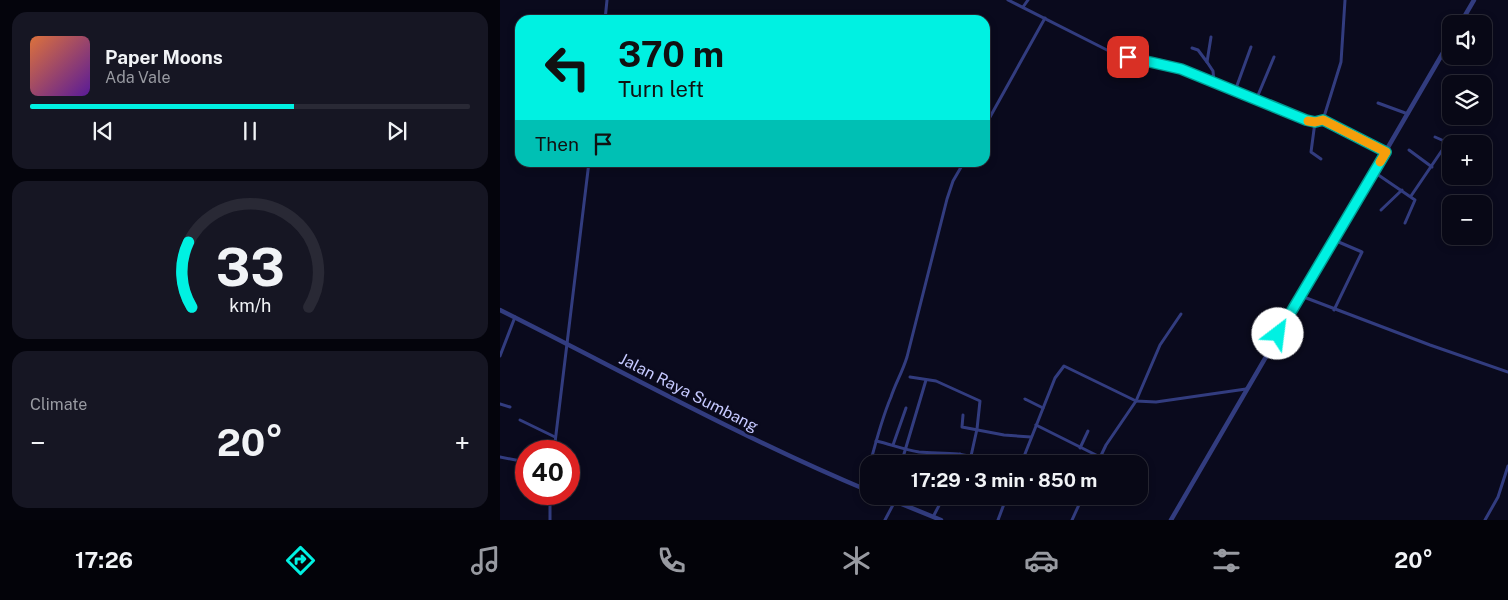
<!DOCTYPE html>
<html lang="en">
<head>
<meta charset="utf-8">
<style>
  :root { --surface:#080816; --page:#161623; --text:#f1f3f6; --muted:#989aa1; --line:#292935; --accent:#00f1e2 }
  body { margin:0; font-family:"Public Sans",sans-serif; background:var(--page); color:var(--text); height:100vh; display:flex; flex-direction:column; font-size:19px; white-space:nowrap }
  * { box-sizing:border-box; margin:0 }
  p { font-size:16px; color:var(--muted) }
  .icon { flex:none; width:28px; height:28px; fill:none; stroke:currentColor; stroke-width:2; stroke-linecap:round; stroke-linejoin:round }
  .map { position:relative; flex:1; overflow:hidden }
  .panel { display:flex; flex-direction:column; gap:12px; padding:12px; background:#04040c; width:500px }
  .panel>* { flex:none }
  .hud { position:absolute; left:15px; top:15px; width:475px; height:152px; border-radius:15px; box-shadow:0 2px 8px #0003,0 0 0 1px var(--line); background:#00f1e2; color:#111; overflow:hidden }
  .tools { position:absolute; left:942px; top:15px; display:grid; gap:10px }
  .tools a { display:grid; place-items:center; width:50px; height:50px; border-radius:10px; background:var(--surface); box-shadow:0 2px 8px #0003,0 0 0 1px var(--line); font-size:25px }
  .speed { position:absolute; left:15px; top:440px; display:flex; gap:10px; font-size:25px; font-weight:700; text-align:center }
  .speed>* { display:grid; place-content:center; width:65px; height:65px; border-radius:50%; background:var(--surface); box-shadow:0 2px 8px #0003,0 0 0 1px var(--line); line-height:1 }
  .speed .limit { border:8px solid #d22; background:#fff; color:#111 }
  .pin { position:absolute; display:grid; place-items:center; width:42px; height:42px; color:#fff; margin:-21px; border-radius:10px; box-shadow:0 2px 8px #0006 }
  .me { position:absolute; width:55px; margin:-28px; rotate:30deg; stroke-linejoin:round; filter:drop-shadow(0 0 4px #0008) }
  .turn { display:flex; align-items:center; gap:18px; height:105px; padding:0 20px; font-size:22px }
  .turn .icon { width:65px; height:65px; stroke-width:2.5 }
  .turn b { display:block; font-size:35px; line-height:42px }
  .then { display:flex; align-items:center; height:48px; padding:0 20px; background:#0003; gap:10px; font-size:19px }
  .big { font-size:38px; font-weight:700; line-height:1.1 }
  .panel .widget { flex:1; display:flex; flex-direction:column; justify-content:center; gap:8px; min-width:0; padding:0 18px; border-radius:15px; background:var(--page) }
  .panel .dial { align-items:center; gap:0 }
  .dial svg { height:130px; overflow:visible; fill:none; stroke:var(--line); stroke-width:7; stroke-linecap:round; text-anchor:middle }
  .dial text { fill:var(--text); stroke:none }
  .song { display:flex; align-items:center; gap:15px }
  .cover { width:60px; height:60px; border-radius:8px; background:linear-gradient(135deg,hsl(20 70% 55%),hsl(270 70% 35%)) }
  .played { height:5px; border-radius:2px; background:linear-gradient(90deg,var(--accent) 60%,var(--line) 60%) }
  .keys { display:flex; justify-content:space-around; direction:ltr }
  .heat { display:flex; justify-content:space-between; align-items:center; font-size:28px; direction:ltr }
  .trip { position:absolute; left:360px; top:455px; width:288px; height:50px; border-radius:15px; background:var(--surface); box-shadow:0 2px 8px #0003,0 0 0 1px var(--line); font-weight:700; line-height:50px; text-align:center }
  .tab-bar { display:flex; height:80px; justify-content:space-around; align-items:center; background:#030309; color:var(--muted) }
  .tab-bar .icon { width:35px; height:35px }
  .tab-bar .on { color:var(--accent) }
  .tab-bar b { font-size:22px; color:var(--text) }
  main { display:flex; flex:1; min-height:0 }
  .map>svg:first-child { display:block }
</style>
</head>
<body>
<main>
<section class="panel">
<div class="widget">
<div class="song"><i class="cover"></i><div><b>Paper Moons</b><p>Ada Vale</p></div></div>
<div class="played"></div>
<div class="keys"><svg class="icon" aria-label="previous" viewBox="0 0 24 24"><path d="M18 5L8 12l10 7zM5 5v14"/></svg><svg class="icon" aria-label="pause" viewBox="0 0 24 24"><path d="M8 5v14M16 5v14"/></svg><svg class="icon" aria-label="next" viewBox="0 0 24 24"><path d="M6 5l10 7-10 7zM19 5v14"/></svg></div>
</div>
<div class="widget dial"><svg viewBox="0 0 100 80">
<path d="M14 69A42 42 0 1 1 86 69"/>
<path d="M14 69A42 42 0 0 1 12 29" stroke="#00f1e2"/>
<text x="50" y="56" font-size="32" font-weight="700">33</text>
<text x="50" y="72" font-size="11">km/h</text>
</svg></div>
<div class="widget"><p>Climate</p>
<div class="heat"><a>−</a><b class="big">20°</b><a>+</a></div>
</div>
</section>
<div class="map">
<svg width="1008" height="520" viewBox="0 0 1008 520">
  <rect width="100%" height="100%" fill="#0a0a1d"/>
  <g fill="none" stroke-linecap="round" stroke-linejoin="round">
    <!-- minor -->
    <g stroke="#323c7f" stroke-width="3">
      <path d="M 508,0 L 609,51 L 681,69 L 811,122 L 823,120 L 886,152"/>
      <path d="M 523,7 L 528,0"/>
      <path d="M 105,20 L 107,0"/>
      <path d="M 711,37 L 707,62 L 713,71 L 714,82"/>
      <path d="M 692,48 L 698,50 L 707,62"/>
      <path d="M 735,91 L 751,47"/>
      <path d="M 756,100 L 774,57"/>
      <path d="M 878,103 L 908,114"/>
      <path d="M 823,120 L 841,62 L 845,0"/>
      <path d="M 815,122 L 811,152 L 821,159"/>
      <path d="M 485,126 L 545,18"/>
      <path d="M 935,137 L 951,144"/>
      <path d="M 909,150 L 932,167"/>
      <path d="M 874,172 L 915,200 L 905,223"/>
      <path d="M 911,196 L 947,143"/>
      <path d="M 881,210 L 902,190"/>
      <path d="M 801,296 L 930,345 L 1008,372"/>
      <path d="M 834,310 L 862,252 L 834,240"/>
      <path d="M 0,356 L 15,317"/>
      <path d="M 410,377 L 436,381 L 480,401 L 477,429 L 471,456"/>
      <path d="M 525,399 L 543,408"/>
      <path d="M 0,404 L 10,407"/>
      <path d="M 463,415 L 462,427 L 504,435 L 531,437"/>
      <path d="M 20,420 L 55,437"/>
      <path d="M 536,425 L 600,457"/>
      <path d="M 376,441 C 390,444 405,450 419,452 C 439,454 459,451 478,459 L 479,464"/>
      <path d="M 393,445 L 406,408"/>
      <path d="M 580,448 L 588,431"/>
      <path d="M 30,451 L 34,449 L 45,451"/>
      <path d="M 54,451 L 89,162"/>
      <path d="M 0,457 L 26,462"/>
      <path d="M 370,464 C 376,441 382,418 391,397 C 396,382 402,373 407,357 L 447,199 L 453,181 L 464,162"/>
      <path d="M 401,464 L 426,380"/>
      <path d="M 457,464 L 460,454"/>
      <path d="M 521,464 L 555,378 L 564,366 L 636,401 L 656,402 L 746,389"/>
      <path d="M 597,464 L 606,445 L 636,401 L 660,345 L 681,314"/>
      <path d="M 362,488 L 369,468"/>
      <path d="M 433,517 L 444,496"/>
      <path d="M 50,520 L 50,494"/>
      <path d="M 385,520 L 395,501"/>
      <path d="M 498,520 L 507,496"/>
      <path d="M 572,520 L 583,496"/>
      <path d="M 985,520 L 998,497 L 1008,466"/>
    </g>
    <!-- tertiary -->
    <g stroke="#323c7f" stroke-width="4.5">
      <path d="M 960,24 L 974,0"/>
      <path d="M 0,310 C 122,371 242,438 369,491"/>
      <path d="M 382,496 L 441,520"/>
      <path d="M 671,520 L 951,39"/>
    </g>
  </g>
  <g fill="none" stroke-linecap="round" stroke-linejoin="round">
    <!-- route casing -->
    <g stroke="#009d93" stroke-width="12">
      <path id="route" d="M 628,57 L 681,69 L 806,120 L 815,122 L 823,120 L 886,152 L 778,334"/>
    </g>
    <!-- route -->
    <use href="#route" stroke="#00f1e2" stroke-width="9"/>
    <!-- slow -->
    <path stroke="#f59e0b" stroke-width="9" d="M 808,121 L 815,122 L 823,120 L 886,152 L 880,162"/>
  </g>
  <g text-anchor="middle" stroke-width="5" stroke-linejoin="round" paint-order="stroke">
    <!-- street labels -->
    <g font-size="16" fill="#c6c9ff" stroke="#0a0a1d">
      <text transform="translate(189 392) rotate(27)" y="6">Jalan Raya Sumbang</text>
    </g>
  </g>
</svg>
<div class="tools">
<a><svg class="icon" aria-label="sound" viewBox="0 0 24 24"><path d="M4 9h4l5-4v14l-5-4H4zM17 9q2 3 0 6"/></svg></a>
<a><svg class="icon" aria-label="layers" viewBox="0 0 24 24"><path d="M12 4l9 5-9 5-9-5zM3 14l9 5 9-5"/></svg></a>
<a>+</a>
<a>−</a>
</div>
<div class="speed"><div class="limit">40</div></div>
<div class="pin" style="left:628px;top:57px;background:#d93025"><svg class="icon" aria-label="arrive" viewBox="0 0 24 24"><path d="M6 21V4h12l-3 4 3 4H6"/></svg></div>
<svg class="me" style="left:778px;top:334px" viewBox="-20 -20 40 40"><circle r="19" fill="#fff"/><path d="M0-13L10 11 0 6-10 11z" fill="#00f1e2"/></svg>
<div class="trip">17:29 · 3 min · 850 m</div>
<div class="hud">
<div class="turn"><svg class="icon" aria-label="left" viewBox="0 0 24 24"><path d="M17 20v-9H6M10 6l-5 5 5 5"/></svg><div><b>370 m</b>Turn left</div></div>
<div class="then">Then<svg class="icon" aria-label="arrive" viewBox="0 0 24 24"><path d="M6 21V4h12l-3 4 3 4H6"/></svg></div>
</div>
</div>
</main>
<nav class="tab-bar">
<b>17:26</b>
<svg class="icon on" aria-label="directions" viewBox="0 0 24 24"><path d="M12 3l9 9-9 9-9-9zM9 14v-3h6M13 9l2 2-2 2"/></svg>
<svg class="icon" aria-label="music" viewBox="0 0 24 24"><path d="M9 18V5l10-2v13"/><circle cx="6" cy="18" r="3"/><circle cx="16" cy="16" r="3"/></svg>
<svg class="icon" aria-label="phone" viewBox="0 0 24 24"><path d="M5 4h4l2 5-3 2q2 4 5 5l2-3 5 2v4C11 20 4 13 5 4z"/></svg>
<svg class="icon" aria-label="climate" viewBox="0 0 24 24"><path d="M12 3v18M4 7l16 10M4 17L20 7"/></svg>
<svg class="icon" aria-label="car" viewBox="0 0 24 24"><path d="M5 17H2v-5l4-1 3-4h7l3 4 3 1v5h-3M9 17h6M6 11h13"/><circle cx="7" cy="17" r="2"/><circle cx="17" cy="17" r="2"/></svg>
<svg class="icon" aria-label="filters" viewBox="0 0 24 24"><path d="M4 7h16M4 17h16"/><circle cx="9" cy="7" r="2"/><circle cx="15" cy="17" r="2"/></svg>
<b>20°</b>
</nav>
</body>
</html>
